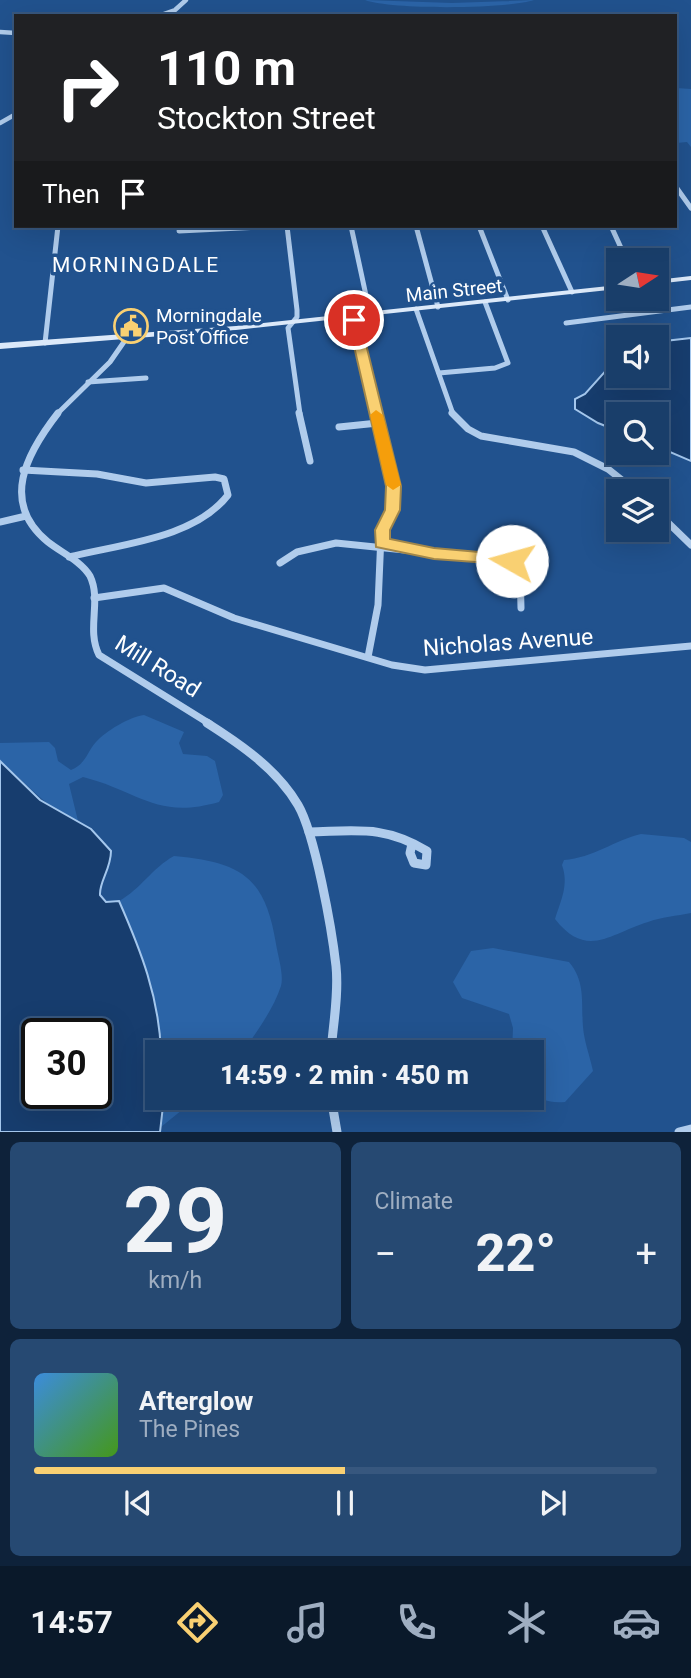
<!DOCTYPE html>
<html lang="en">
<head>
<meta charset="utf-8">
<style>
  :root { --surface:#193e6a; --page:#264972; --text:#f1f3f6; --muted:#9faec1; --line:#37577e; --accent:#f9d072 }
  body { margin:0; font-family:Roboto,sans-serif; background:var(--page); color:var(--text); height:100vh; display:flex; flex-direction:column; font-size:26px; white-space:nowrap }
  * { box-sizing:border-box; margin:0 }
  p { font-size:23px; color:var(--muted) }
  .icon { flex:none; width:38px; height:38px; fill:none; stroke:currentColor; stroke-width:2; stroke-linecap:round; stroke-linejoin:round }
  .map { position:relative; height:1132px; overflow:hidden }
  .details { display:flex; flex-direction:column; gap:10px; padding:10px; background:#0e223a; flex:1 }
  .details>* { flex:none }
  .guide { position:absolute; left:14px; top:14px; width:663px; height:214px; border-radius:0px; box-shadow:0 7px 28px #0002,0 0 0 2px var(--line); background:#202124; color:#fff; overflow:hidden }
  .needle { width:46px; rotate:78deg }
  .buttons { position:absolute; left:606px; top:248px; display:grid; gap:14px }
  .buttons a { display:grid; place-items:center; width:63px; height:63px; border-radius:0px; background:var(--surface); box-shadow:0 7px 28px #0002,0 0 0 2px var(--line); font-size:35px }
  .speed { position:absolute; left:21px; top:1018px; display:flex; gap:14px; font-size:35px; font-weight:700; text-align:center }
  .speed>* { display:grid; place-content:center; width:91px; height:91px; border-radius:50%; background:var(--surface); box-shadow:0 7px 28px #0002,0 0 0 2px var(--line); line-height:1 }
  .speed .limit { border:4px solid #111; border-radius:10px; background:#fff; color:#111 }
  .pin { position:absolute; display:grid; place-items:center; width:60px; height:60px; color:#fff; margin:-30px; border:4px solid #fff; border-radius:50%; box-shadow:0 2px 7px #0007 }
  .me { position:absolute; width:77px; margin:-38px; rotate:277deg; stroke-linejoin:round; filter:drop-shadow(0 0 5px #0008) }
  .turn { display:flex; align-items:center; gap:24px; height:147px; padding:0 28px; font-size:32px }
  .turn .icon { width:91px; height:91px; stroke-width:2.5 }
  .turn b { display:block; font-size:49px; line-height:60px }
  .then { display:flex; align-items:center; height:66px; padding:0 28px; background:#0003; gap:14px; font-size:26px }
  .big { font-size:52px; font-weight:800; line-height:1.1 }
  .details .tile { flex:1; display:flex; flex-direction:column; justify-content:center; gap:10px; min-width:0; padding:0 24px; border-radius:10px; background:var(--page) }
  .details .dial { align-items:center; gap:0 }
  .dial b { font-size:91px; line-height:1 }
  .song { display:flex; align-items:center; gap:21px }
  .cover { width:84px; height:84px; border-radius:10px; background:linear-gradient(135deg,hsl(210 70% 55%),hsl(100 70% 35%)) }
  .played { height:7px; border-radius:4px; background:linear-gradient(90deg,var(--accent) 50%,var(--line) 50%) }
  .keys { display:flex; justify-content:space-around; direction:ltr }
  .heat { display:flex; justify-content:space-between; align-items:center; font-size:38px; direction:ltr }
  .details .tiles { flex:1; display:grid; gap:10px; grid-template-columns:1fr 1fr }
  .tile:last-child { grid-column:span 2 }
  .trip { position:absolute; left:145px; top:1040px; width:399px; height:70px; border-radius:0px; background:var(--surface); box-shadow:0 7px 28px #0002,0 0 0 2px var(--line); font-weight:800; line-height:70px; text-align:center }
  .tab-bar { display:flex; height:112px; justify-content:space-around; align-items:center; background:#0a192a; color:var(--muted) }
  .tab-bar .icon { width:49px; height:49px }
  .tab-bar .active { color:var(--accent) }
  .tab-bar b { font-size:32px; color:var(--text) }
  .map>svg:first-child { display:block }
</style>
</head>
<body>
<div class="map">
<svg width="691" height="1132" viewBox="0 0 691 1132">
  <rect width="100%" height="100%" fill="#21528e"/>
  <!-- green -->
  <g fill="#2b64a7">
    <path d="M 365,0 L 452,3 L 534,0 C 506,9 393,10 365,0 Z"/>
    <path d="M 676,88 L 691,89 L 691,147 L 687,142 L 676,143 Z"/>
    <path d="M 144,715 L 184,732 L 179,743 L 183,754 L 207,756 L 215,761 L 223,795 L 219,802 C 156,820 139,791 83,777 L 69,784 L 78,821 C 45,808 27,783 0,761 L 0,743 L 49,742 L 55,748 L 58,761 L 71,770 C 87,763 86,753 96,742 C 106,731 129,717 144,715 Z"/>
    <path d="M 641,834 L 684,838 L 691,842 L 691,913 C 677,916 661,917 648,922 C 611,933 587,960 555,919 C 561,900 569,885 562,865 L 564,860 C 593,858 615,840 641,834 Z"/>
    <path d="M 174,856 C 239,862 265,875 276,944 C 278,956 284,975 281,986 C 273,1010 257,1031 243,1052 L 161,1052 C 159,997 141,951 119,901 C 141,889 152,868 174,856 Z"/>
    <path d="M 493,948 L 569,962 C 586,982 581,1003 583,1027 C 584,1041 590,1057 593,1071 L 565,1102 C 526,1105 532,1081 532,1052 L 512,1052 L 513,1028 L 509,1014 L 462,998 L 453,982 L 471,951 Z"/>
    <path d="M 164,1097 L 198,1097 L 161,1127 Z"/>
  </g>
  <!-- water -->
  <g fill="#173d6e" stroke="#a4c7ed" stroke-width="2" fill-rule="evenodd">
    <path d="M 691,338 L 691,461 L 656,446 L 656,415 L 618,415 L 618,431 L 598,423 L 575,409 L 575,399 L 585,394 L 618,357 L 618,376 L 656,376 L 656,342 Z"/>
    <path d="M 0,761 L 40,800 L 91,829 L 111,851 C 111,869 99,882 100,895 L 106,902 L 119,901 C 141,951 159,997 161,1052 L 158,1052 L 158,1097 L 164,1097 L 160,1132 L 0,1132 ZM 37,1034 L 96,1034 L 96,1094 L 37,1094 Z"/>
  </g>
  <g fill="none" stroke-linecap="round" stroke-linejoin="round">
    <!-- street-far3 -->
    <g stroke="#b0ccec" stroke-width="4.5">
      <path d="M 158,16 L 175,10 L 186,0"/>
      <path d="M 0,32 L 16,33"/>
      <path d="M 0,123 L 16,114"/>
    </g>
    <!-- street-far2 -->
    <g stroke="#b0ccec" stroke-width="5">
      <path d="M 676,187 L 691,208"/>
      <path d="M 287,226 L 297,310 L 297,317 L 288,328 L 300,414"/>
      <path d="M 351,226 L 370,314"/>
      <path d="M 416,226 L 438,307"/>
      <path d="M 479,226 L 508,300"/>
      <path d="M 542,226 L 572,292"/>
      <path d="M 611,226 L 627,261"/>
      <path d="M 179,231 L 280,226"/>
      <path d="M 620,299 L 631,314"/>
      <path d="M 416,309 L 453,414"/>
      <path d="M 353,316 L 376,414"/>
      <path d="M 566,323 L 691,307"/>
      <path d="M 45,343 L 58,226"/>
      <path d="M 439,373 L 495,368 L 508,363 L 485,302"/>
      <path d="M 88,382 L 146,378"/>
      <path d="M 57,414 L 110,362 L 128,336"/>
    </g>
    <!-- street-far1 -->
    <g stroke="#b0ccec" stroke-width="7">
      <path d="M 58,413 C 26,454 0,503 48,542 C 62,553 81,561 90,576 C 102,601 86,629 99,655 L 210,724"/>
      <path d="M 299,413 L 310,461"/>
      <path d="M 452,413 L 468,429 L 481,436 L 574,452 L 608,469 L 637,492"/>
      <path d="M 339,427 L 378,423"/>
      <path d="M 23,470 L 97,474 L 146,483 L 215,477 L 224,479 L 228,495 C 194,539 120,544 69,557"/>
      <path d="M 656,511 L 691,545"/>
      <path d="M 0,522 L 26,516"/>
      <path d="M 280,563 L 297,552 L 336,543 L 512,561 L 520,569 L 521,608"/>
      <path d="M 94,598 L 164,588 L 234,618 L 392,665 L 425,670 L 691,646"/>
      <path d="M 368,657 L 378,605 L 381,535 L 392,510 L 393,486 L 376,413"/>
    </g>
    <!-- street -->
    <g stroke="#b0ccec" stroke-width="9">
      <path d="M 207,723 C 240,744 277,769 298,805 C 315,834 332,930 336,966 C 339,994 333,1025 331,1052"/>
      <path d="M 309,832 C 357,831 384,825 427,851 L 426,865 L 414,863 L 410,853 L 412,844"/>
      <path d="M 331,1097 L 337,1132"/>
      <path d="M 679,1132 L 691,1129"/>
    </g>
    <!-- secondary -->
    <g fill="#dce9f9" fill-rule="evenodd">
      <path d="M 691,276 L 691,280 L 656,284 L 656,280 Z"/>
      <path d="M 618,285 L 618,289 L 236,330 L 0,349 L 0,343 L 236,326 Z"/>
    </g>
  </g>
  <!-- route -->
  <path fill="#f9d072" stroke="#a2874a" stroke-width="2" d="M 354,316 L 360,320 L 401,486 L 400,510 L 390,530 L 390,539 L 434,548 L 512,555 L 520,561 L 518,565 L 434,559 L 376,547 L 375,530 L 385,510 L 386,486 L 348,320 Z"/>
  <!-- slow -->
  <path fill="#f59e0b" d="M 376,410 L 383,415 L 401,485 L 393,490 L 386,485 L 370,415 Z"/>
  <!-- icons -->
  <defs>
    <g id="civic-ring" transform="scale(1.75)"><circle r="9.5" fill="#21528e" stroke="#f9d072" stroke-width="1.5"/><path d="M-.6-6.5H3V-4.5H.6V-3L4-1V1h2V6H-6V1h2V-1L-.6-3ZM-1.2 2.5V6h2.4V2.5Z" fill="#f9d072"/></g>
  </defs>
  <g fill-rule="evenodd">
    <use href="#civic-ring" x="131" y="326"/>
  </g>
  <g text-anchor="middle" stroke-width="7" stroke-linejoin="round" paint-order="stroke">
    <!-- far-street labels -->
    <g font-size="19" fill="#fff" stroke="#21528e">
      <text transform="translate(454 290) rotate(-6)" y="7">Main Street</text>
    </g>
    <!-- far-poi labels -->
    <g font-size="19" fill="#fff" stroke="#21528e" text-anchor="start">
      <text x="156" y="322">Morningdale<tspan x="156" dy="22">Post Office</tspan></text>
    </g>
    <!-- far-neighbourhood labels -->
    <g font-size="21" letter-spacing="2" fill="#fff" stroke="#21528e">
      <text x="136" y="272">MORNINGDALE</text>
    </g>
    <!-- street labels -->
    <g font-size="23" fill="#fff" stroke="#21528e">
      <text transform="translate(508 642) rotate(-4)" y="8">Nicholas Avenue</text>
      <text transform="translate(158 666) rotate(32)" y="8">Mill Road</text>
    </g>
  </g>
</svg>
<div class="buttons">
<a><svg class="needle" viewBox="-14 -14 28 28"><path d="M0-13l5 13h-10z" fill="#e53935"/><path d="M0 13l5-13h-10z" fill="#9faec1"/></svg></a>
<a><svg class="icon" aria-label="sound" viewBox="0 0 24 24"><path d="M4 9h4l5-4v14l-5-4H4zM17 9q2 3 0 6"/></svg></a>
<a><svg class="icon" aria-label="search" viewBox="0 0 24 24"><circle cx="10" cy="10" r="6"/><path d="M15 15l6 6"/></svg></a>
<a><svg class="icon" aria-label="layers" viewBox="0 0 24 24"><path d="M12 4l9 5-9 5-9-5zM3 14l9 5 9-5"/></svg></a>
</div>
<div class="speed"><div class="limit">30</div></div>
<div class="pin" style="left:354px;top:320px;background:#d93025"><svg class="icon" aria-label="arrive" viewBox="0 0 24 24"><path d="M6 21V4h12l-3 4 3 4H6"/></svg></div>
<svg class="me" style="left:512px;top:561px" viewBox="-20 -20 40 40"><circle r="19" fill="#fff"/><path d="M0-13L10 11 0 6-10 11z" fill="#f9d072"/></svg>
<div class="trip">14:59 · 2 min · 450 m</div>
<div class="guide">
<div class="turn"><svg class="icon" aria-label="right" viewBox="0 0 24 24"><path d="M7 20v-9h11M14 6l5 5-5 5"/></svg><div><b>110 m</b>Stockton Street</div></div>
<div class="then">Then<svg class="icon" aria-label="arrive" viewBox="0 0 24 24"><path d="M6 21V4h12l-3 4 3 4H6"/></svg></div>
</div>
</div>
<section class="details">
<div class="tiles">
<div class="tile dial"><b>29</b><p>km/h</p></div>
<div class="tile"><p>Climate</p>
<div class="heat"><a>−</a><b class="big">22°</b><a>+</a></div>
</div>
<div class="tile">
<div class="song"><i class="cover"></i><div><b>Afterglow</b><p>The Pines</p></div></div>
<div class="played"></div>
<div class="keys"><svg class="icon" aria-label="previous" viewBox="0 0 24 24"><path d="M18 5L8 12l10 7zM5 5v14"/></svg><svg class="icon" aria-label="pause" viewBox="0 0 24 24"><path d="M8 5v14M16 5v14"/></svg><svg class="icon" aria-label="next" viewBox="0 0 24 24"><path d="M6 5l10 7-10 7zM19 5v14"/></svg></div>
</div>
</div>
</section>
<nav class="tab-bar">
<b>14:57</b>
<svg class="icon active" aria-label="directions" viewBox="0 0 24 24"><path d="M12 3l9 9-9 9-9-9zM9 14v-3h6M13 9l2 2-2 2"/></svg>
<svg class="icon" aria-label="music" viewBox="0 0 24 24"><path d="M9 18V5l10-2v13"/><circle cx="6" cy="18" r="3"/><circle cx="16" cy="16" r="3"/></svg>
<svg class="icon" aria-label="phone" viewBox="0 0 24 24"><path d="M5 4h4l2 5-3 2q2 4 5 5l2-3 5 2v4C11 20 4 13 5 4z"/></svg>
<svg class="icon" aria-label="climate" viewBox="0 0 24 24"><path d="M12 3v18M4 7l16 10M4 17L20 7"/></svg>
<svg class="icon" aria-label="car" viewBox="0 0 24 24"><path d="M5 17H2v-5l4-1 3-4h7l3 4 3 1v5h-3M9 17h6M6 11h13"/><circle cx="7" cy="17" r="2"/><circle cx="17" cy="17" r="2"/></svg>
</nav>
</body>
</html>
